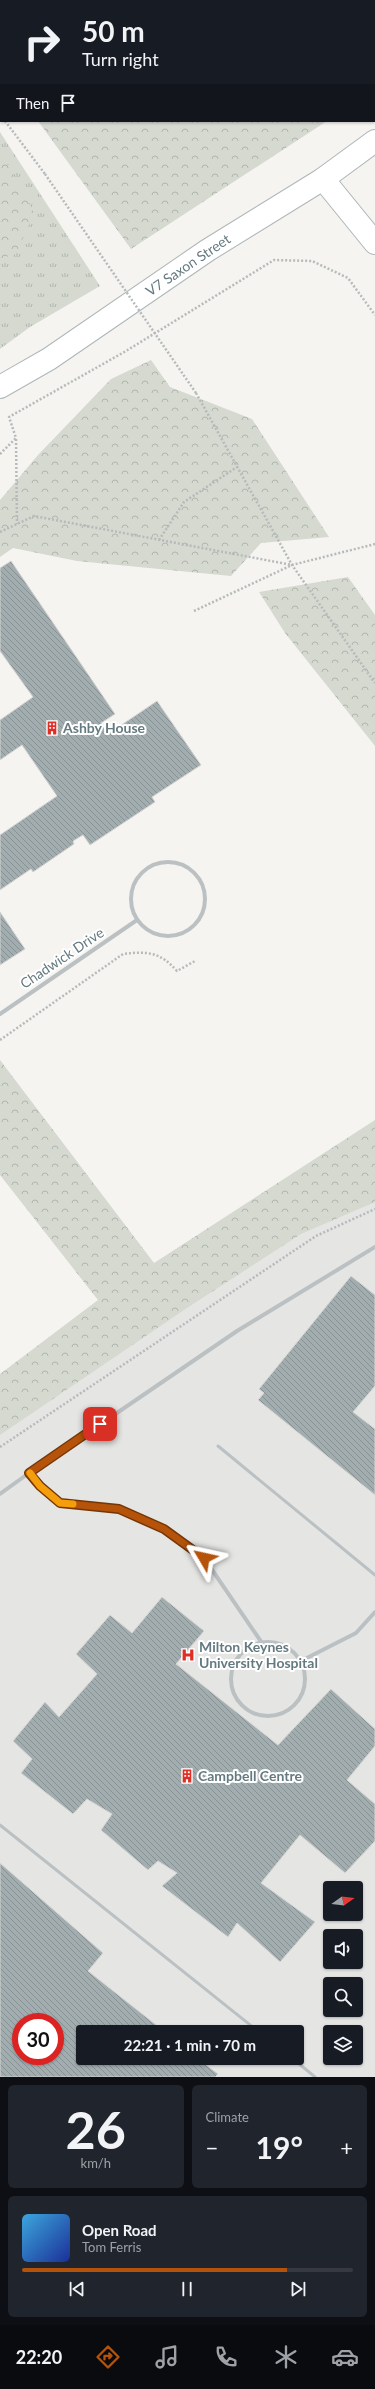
<!DOCTYPE html>
<html lang="en">
<head>
<meta charset="utf-8">
<style>
  :root { --surface:#171b24; --page:#20242c; --text:#f1f3f6; --muted:#9ea1a6; --line:#363941; --accent:#b45309 }
  body { margin:0; font-family:Lato,sans-serif; background:var(--page); color:var(--text); height:100vh; display:flex; flex-direction:column; font-size:15px; white-space:nowrap }
  * { box-sizing:border-box; margin:0 }
  p { font-size:13px; color:var(--muted) }
  .icon { flex:none; width:22px; height:22px; fill:none; stroke:currentColor; stroke-width:2; stroke-linecap:round; stroke-linejoin:round }
  .map { position:relative; height:2077px; overflow:hidden }
  .details { display:flex; flex-direction:column; gap:8px; padding:8px; background:#0d0f14; flex:1 }
  .details>* { flex:none }
  .guide { position:absolute; left:0px; top:0px; width:375px; height:122px; box-shadow:0 1px 3px #0004; background:#171b24; color:var(--text); overflow:hidden }
  .needle { width:26px; rotate:76deg }
  .controls { position:absolute; left:323px; top:1881px; display:grid; gap:8px }
  .controls a { display:grid; place-items:center; width:40px; height:40px; border-radius:4px; background:var(--surface); box-shadow:0 1px 3px #0004; font-size:20px }
  .speed { position:absolute; left:12px; top:2013px; display:flex; gap:8px; font-size:20px; font-weight:700; text-align:center }
  .speed>* { display:grid; place-content:center; width:52px; height:52px; border-radius:50%; background:var(--surface); box-shadow:0 1px 3px #0004; line-height:1 }
  .speed .limit { border:6px solid #d22; background:#fff; color:#111 }
  .pin { position:absolute; display:grid; place-items:center; width:34px; height:34px; color:#fff; margin:-17px; border-radius:8px; box-shadow:0 2px 6px #0006 }
  .me { position:absolute; width:44px; margin:-22px; rotate:306deg; stroke-linejoin:round; filter:drop-shadow(0 0 3px #0008) }
  .turn { display:flex; align-items:center; gap:14px; height:84px; padding:0 16px; font-size:18px }
  .turn .icon { width:52px; height:52px; stroke-width:2.5 }
  .turn b { display:block; font-size:28px; line-height:34px }
  .then { display:flex; align-items:center; height:38px; padding:0 16px; background:#0003; gap:8px; font-size:15px }
  .big { font-size:30px; font-weight:700; line-height:1.1 }
  .details .card { flex:1; display:flex; flex-direction:column; justify-content:center; gap:6px; min-width:0; padding:0 14px; border-radius:6px; background:var(--page) }
  .details .dial { align-items:center; gap:0 }
  .dial b { font-size:52px; line-height:1 }
  .song { display:flex; align-items:center; gap:12px }
  .cover { width:48px; height:48px; border-radius:6px; background:linear-gradient(135deg,hsl(200 70% 55%),hsl(230 70% 35%)) }
  .played { height:4px; border-radius:2px; background:linear-gradient(90deg,var(--accent) 80%,var(--line) 80%) }
  .keys { display:flex; justify-content:space-around; direction:ltr }
  .heat { display:flex; justify-content:space-between; align-items:center; font-size:22px; direction:ltr }
  .details .tiles { flex:1; display:grid; gap:8px; grid-template-columns:1fr 1fr }
  .card:last-child { grid-column:span 2 }
  .trip { position:absolute; left:76px; top:2025px; width:228px; height:40px; border-radius:4px; background:var(--surface); box-shadow:0 1px 3px #0004; font-weight:700; line-height:40px; text-align:center }
  .tabs { display:flex; height:64px; justify-content:space-around; align-items:center; background:#090b0e; color:var(--muted) }
  .tabs .icon { width:28px; height:28px }
  .tabs .current { color:var(--accent) }
  .tabs b { font-size:18px; color:var(--text) }
  .map>svg:first-child { display:block }
</style>
</head>
<body>
<div class="map">
<svg width="375" height="2077" viewBox="0 0 375 2077">
  <defs>
    <pattern id="grass-tufts" width="24" height="20" patternUnits="userSpaceOnUse"><rect width="24" height="20" fill="#d5d9d0"/><path d="M3 7l-1-3M5 7V3M7 7l1-3M15 17l-1-3M17 17v-4M19 17l1-3" fill="none" stroke="#b0b5ae"/></pattern>
    <pattern id="forest-crowns" width="20" height="18" patternUnits="userSpaceOnUse"><rect width="20" height="18" fill="#d5d9d0"/><path d="M2 6a3 3 0 1 1 6 0M12 15a3 3 0 1 1 6 0" fill="none" stroke="#b0b5ae"/></pattern>
    <pattern id="building-back-hatch" width="6" height="6" patternUnits="userSpaceOnUse"><rect width="6" height="6" fill="#a2adb0"/><path d="M-1 5l2 2M0 0l6 6M5-1l2 2" fill="none" stroke="#889295"/></pattern>
  </defs>
  <rect width="100%" height="100%" fill="#f5f4f1"/>
  <!-- built -->
  <g fill="#e5e5e4" fill-rule="evenodd">
    <path d="M 0,0 L 37,0 L 1,1 L 0,62 Z"/>
    <path d="M 375,1173 L 375,2077 L 0,2077 L 0,1422 ZM 330,1888 L 356,1888 L 356,1914 L 330,1914 ZM 330,1936 L 356,1936 L 356,1962 L 330,1962 ZM 330,1984 L 356,1984 L 356,2010 L 330,2010 ZM 21,2022 L 55,2022 L 55,2056 L 21,2056 ZM 83,2032 L 297,2032 L 297,2058 L 83,2058 ZM 330,2032 L 356,2032 L 356,2058 L 330,2058 Z"/>
  </g>
  <!-- grass -->
  <path fill="url(#grass-tufts)" d="M 0,132 L 100,286 L 30,327 L 0,349 Z"/>
  <!-- forest -->
  <g fill="url(#forest-crowns)">
    <path d="M 85,0 L 375,0 L 375,90 L 374,1 Z"/>
    <path d="M 38,121 L 327,121 L 131,249 Z"/>
    <path d="M 0,151 L 34,213 L 16,254 L 0,259 Z"/>
    <path d="M 151,360 L 170,387 L 252,419 L 329,537 L 261,543 L 231,576 L 77,561 L 13,548 L 0,557 L 0,500 L 38,455 L 111,379 Z"/>
    <path d="M 348,577 L 375,615 L 375,746 L 285,633 L 259,592 Z"/>
    <path d="M 0,1060 L 154,1263 L 375,1120 L 375,1202 L 301,1234 L 187,1308 L 0,1435 L 0,1374 L 98,1300 L 0,1175 Z"/>
  </g>
  <!-- building -->
  <g fill="url(#building-back-hatch)" stroke="#d6d5d3" fill-rule="evenodd">
    <path d="M 11,561 L 115,714 L 101,723 L 108,734 L 157,701 L 201,765 L 152,797 L 155,802 L 90,845 L 83,835 L 73,841 L 74,844 L 33,872 L 31,869 L 0,890 L 0,835 L 57,796 L 22,745 L 0,760 L 0,720 L 33,697 L 0,651 L 0,568 Z"/>
    <path d="M 0,912 L 25,949 L 0,965 Z"/>
    <path d="M 351,1276 L 375,1295 L 375,1386 L 353,1412 L 375,1429 L 375,1495 L 258,1400 L 264,1393 L 259,1389 Z"/>
    <path d="M 162,1597 L 204,1631 L 176,1664 L 278,1745 L 331,1689 L 375,1729 L 375,1746 L 347,1780 L 375,1804 L 375,1841 L 345,1873 L 300,1835 L 261,1883 L 315,1922 L 280,1962 L 237,1923 L 228,1937 L 162,1886 L 177,1873 L 158,1861 L 148,1870 L 101,1830 L 112,1814 L 87,1799 L 73,1814 L 21,1773 L 32,1759 L 13,1741 L 45,1702 L 59,1717 L 97,1674 L 76,1654 L 110,1615 L 132,1633 Z"/>
    <path d="M 0,1863 L 103,1953 L 88,1971 L 165,2032 L 83,2032 L 83,2058 L 197,2058 L 218,2074 L 215,2077 L 0,2077 ZM 21,2022 L 55,2022 L 55,2056 L 21,2056 Z"/>
  </g>
  <g fill="none" stroke-linecap="round" stroke-linejoin="round">
    <!-- secondary casing -->
    <g stroke="#aeb6b8" stroke-width="24">
      <g id="secondary">
        <path d="M 323,179 L 375,243"/>
        <path d="M 0,387 L 49,359 L 208,250 L 323,179 L 375,141"/>
      </g>
    </g>
    <!-- path -->
    <g stroke="#b6babb" stroke-width="2.5" stroke-dasharray="2 2" stroke-linecap="butt">
      <path d="M 57,1 L 57,0"/>
      <path d="M 0,78 L 1,76"/>
      <path d="M 0,115 L 1,116"/>
      <path d="M 5,121 L 45,174"/>
      <path d="M 196,393 L 292,565 L 375,683"/>
      <path d="M 16,439 L 17,524"/>
      <path d="M 0,454 L 16,438 L 9,417 L 126,351 L 274,260 L 312,261 L 348,278 L 375,315"/>
      <path d="M 0,532 L 34,516 L 292,565"/>
      <path d="M 159,540 L 184,502 L 237,467"/>
      <path d="M 194,611 L 292,565 L 375,544"/>
      <path d="M 0,1040 L 123,954 C 148,951 160,952 177,971 L 195,961"/>
      <path d="M 0,1447 L 316,1236 L 375,1209"/>
    </g>
    <!-- lane -->
    <g stroke="#bbc1c3" stroke-width="3">
      <path d="M 218,1446 L 375,1575"/>
      <path d="M 0,1825 L 259,2032"/>
      <path d="M 292,2058 L 315,2077"/>
    </g>
    <!-- street -->
    <g stroke="#bbc1c3" stroke-width="4">
      <circle cx="168" cy="899" r="37"/>
      <path d="M 0,1014 L 137,920"/>
      <path d="M 29,1473 L 237,1331 L 375,1247"/>
      <path d="M 0,1494 L 29,1473 L 39,1486 L 60,1503 L 119,1509 L 164,1529 L 204,1558 L 262,1643"/>
      <circle cx="268" cy="1679" r="37"/>
      <path d="M 301,1661 L 356,1633 L 375,1612"/>
    </g>
    <!-- secondary -->
    <use href="#secondary" stroke="#fff" stroke-width="22"/>
    <!-- path-bridge -->
    <path stroke="#b6babb" stroke-width="2.5" stroke-dasharray="2 2" stroke-linecap="butt" d="M 45,174 L 196,393"/>
  </g>
  <g fill="none" stroke-linecap="round" stroke-linejoin="round">
    <!-- route casing -->
    <g stroke="#753606" stroke-width="10">
      <path id="route" d="M 100,1424 L 29,1473 L 40,1486 L 60,1503 L 119,1509 L 164,1529 L 204,1558"/>
    </g>
    <!-- route -->
    <use href="#route" stroke="#b45309" stroke-width="7"/>
    <!-- slow -->
    <path stroke="#f59e0b" stroke-width="7" d="M 30,1473 L 40,1486 L 60,1503 L 73,1504"/>
  </g>
  <!-- icons -->
  <defs>
    <g id="building-bare" transform="scale(1.08)"><path d="M-4-6H4V6H1V3H-1V6H-4ZM-2.5-4.3h1.7v1.8h-1.7ZM.8-4.3h1.7v1.8H.8ZM-2.5-1h1.7V.8h-1.7ZM.8-1h1.7V.8H.8Z" fill="#df2e26" stroke="#fff" stroke-width="2.5" paint-order="stroke"/></g>
    <g id="hospital-bare" transform="scale(1.08)"><path d="M-5-5h3v3.5h4V-5h3V5h-3V1.5h-4V5h-3Z" fill="#df2e26" stroke="#fff" stroke-width="2.5" paint-order="stroke"/></g>
  </defs>
  <g fill-rule="evenodd">
    <use href="#building-bare" x="52" y="728"/>
    <use href="#hospital-bare" x="188" y="1655"/>
    <use href="#building-bare" x="187" y="1776"/>
  </g>
  <g text-anchor="middle" stroke-width="4" stroke-linejoin="round" paint-order="stroke">
    <!-- street labels -->
    <g font-size="14" fill="#647a81" stroke="#fff">
      <text transform="translate(188 265) rotate(-34)" y="5">V7 Saxon Street</text>
      <text transform="translate(62 958) rotate(-34)" y="5">Chadwick Drive</text>
    </g>
    <!-- poi labels -->
    <g font-size="14" font-weight="bold" fill="#647a81" stroke="#fff" text-anchor="start">
      <text x="63" y="733">Ashby House</text>
      <text x="199" y="1652">Milton Keynes<tspan x="199" dy="16">University Hospital</tspan></text>
      <text x="198" y="1781">Campbell Centre</text>
    </g>
  </g>
</svg>
<div class="controls">
<a><svg class="needle" viewBox="-14 -14 28 28"><path d="M0-13l5 13h-10z" fill="#e53935"/><path d="M0 13l5-13h-10z" fill="#9ea1a6"/></svg></a>
<a><svg class="icon" aria-label="sound" viewBox="0 0 24 24"><path d="M4 9h4l5-4v14l-5-4H4zM17 9q2 3 0 6"/></svg></a>
<a><svg class="icon" aria-label="search" viewBox="0 0 24 24"><circle cx="10" cy="10" r="6"/><path d="M15 15l6 6"/></svg></a>
<a><svg class="icon" aria-label="layers" viewBox="0 0 24 24"><path d="M12 4l9 5-9 5-9-5zM3 14l9 5 9-5"/></svg></a>
</div>
<div class="speed"><div class="limit">30</div></div>
<div class="pin" style="left:100px;top:1424px;background:#d93025"><svg class="icon" aria-label="arrive" viewBox="0 0 24 24"><path d="M6 21V4h12l-3 4 3 4H6"/></svg></div>
<svg class="me" style="left:204px;top:1558px" viewBox="-20 -20 40 40"><path d="M0-17L14 15 0 8-14 15z" fill="#b45309" stroke="#fff" stroke-width="4"/></svg>
<div class="trip">22:21 · 1 min · 70 m</div>
<div class="guide">
<div class="turn"><svg class="icon" aria-label="right" viewBox="0 0 24 24"><path d="M7 20v-9h11M14 6l5 5-5 5"/></svg><div><b>50 m</b>Turn right</div></div>
<div class="then">Then<svg class="icon" aria-label="arrive" viewBox="0 0 24 24"><path d="M6 21V4h12l-3 4 3 4H6"/></svg></div>
</div>
</div>
<section class="details">
<div class="tiles">
<div class="card dial"><b>26</b><p>km/h</p></div>
<div class="card"><p>Climate</p>
<div class="heat"><a>−</a><b class="big">19°</b><a>+</a></div>
</div>
<div class="card">
<div class="song"><i class="cover"></i><div><b>Open Road</b><p>Tom Ferris</p></div></div>
<div class="played"></div>
<div class="keys"><svg class="icon" aria-label="previous" viewBox="0 0 24 24"><path d="M18 5L8 12l10 7zM5 5v14"/></svg><svg class="icon" aria-label="pause" viewBox="0 0 24 24"><path d="M8 5v14M16 5v14"/></svg><svg class="icon" aria-label="next" viewBox="0 0 24 24"><path d="M6 5l10 7-10 7zM19 5v14"/></svg></div>
</div>
</div>
</section>
<nav class="tabs">
<b>22:20</b>
<svg class="icon current" aria-label="directions" viewBox="0 0 24 24"><path d="M12 3l9 9-9 9-9-9zM9 14v-3h6M13 9l2 2-2 2"/></svg>
<svg class="icon" aria-label="music" viewBox="0 0 24 24"><path d="M9 18V5l10-2v13"/><circle cx="6" cy="18" r="3"/><circle cx="16" cy="16" r="3"/></svg>
<svg class="icon" aria-label="phone" viewBox="0 0 24 24"><path d="M5 4h4l2 5-3 2q2 4 5 5l2-3 5 2v4C11 20 4 13 5 4z"/></svg>
<svg class="icon" aria-label="climate" viewBox="0 0 24 24"><path d="M12 3v18M4 7l16 10M4 17L20 7"/></svg>
<svg class="icon" aria-label="car" viewBox="0 0 24 24"><path d="M5 17H2v-5l4-1 3-4h7l3 4 3 1v5h-3M9 17h6M6 11h13"/><circle cx="7" cy="17" r="2"/><circle cx="17" cy="17" r="2"/></svg>
</nav>
</body>
</html>
